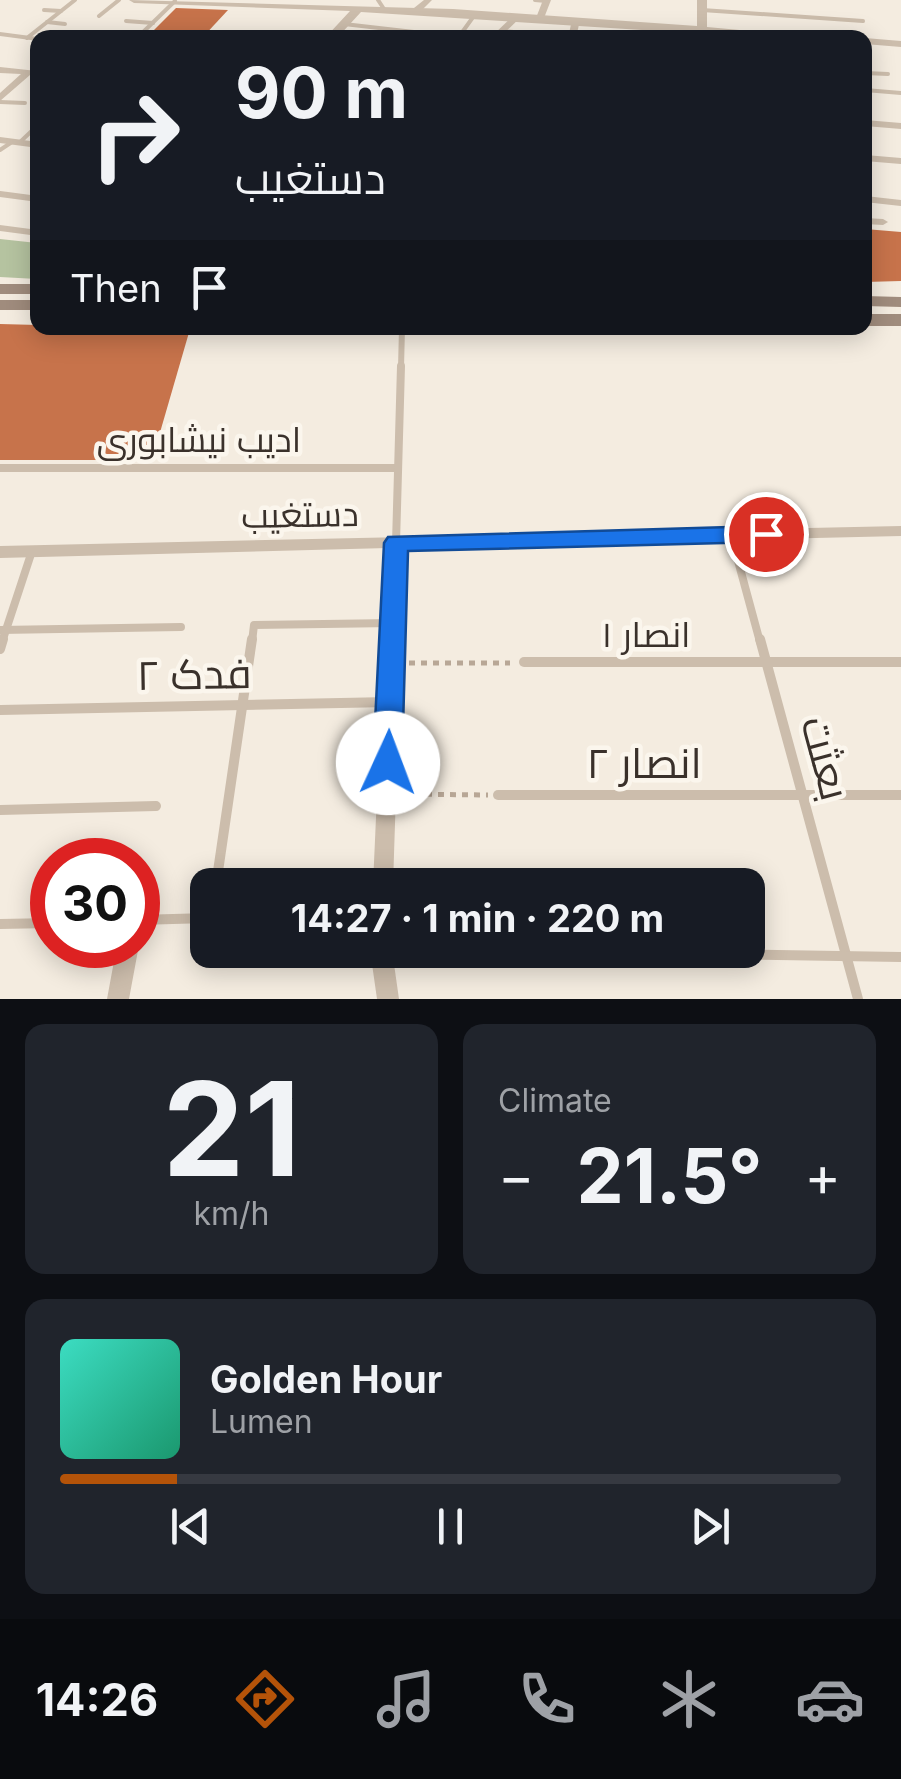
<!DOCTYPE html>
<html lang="en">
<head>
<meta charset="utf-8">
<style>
  :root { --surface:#171b24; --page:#20242c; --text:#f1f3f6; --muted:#9ea1a6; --line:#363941; --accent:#b45309 }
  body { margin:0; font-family:Inter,Cairo,sans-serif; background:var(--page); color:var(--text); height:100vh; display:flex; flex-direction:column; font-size:38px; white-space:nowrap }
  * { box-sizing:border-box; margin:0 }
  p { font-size:32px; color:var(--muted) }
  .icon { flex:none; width:55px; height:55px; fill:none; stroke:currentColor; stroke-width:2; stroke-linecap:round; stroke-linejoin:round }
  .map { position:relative; height:999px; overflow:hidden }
  .drawer { display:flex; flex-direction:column; gap:25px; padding:25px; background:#0d0f14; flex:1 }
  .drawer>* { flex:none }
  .banner { position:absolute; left:30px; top:30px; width:842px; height:305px; border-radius:20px; box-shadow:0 5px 25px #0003; background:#171b24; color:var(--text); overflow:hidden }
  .speed { position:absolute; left:30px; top:838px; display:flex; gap:20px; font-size:50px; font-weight:700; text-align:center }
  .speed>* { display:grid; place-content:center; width:130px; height:130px; border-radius:50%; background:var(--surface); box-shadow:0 5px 25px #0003; line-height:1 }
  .speed .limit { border:15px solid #d22; background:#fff; color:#111 }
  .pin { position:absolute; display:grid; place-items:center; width:85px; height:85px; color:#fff; margin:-42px; border:5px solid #fff; border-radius:50%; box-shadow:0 2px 10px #0007 }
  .me { position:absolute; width:110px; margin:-55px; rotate:2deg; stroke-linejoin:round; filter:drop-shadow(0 0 8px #0008) }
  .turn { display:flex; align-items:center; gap:35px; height:210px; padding:0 40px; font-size:45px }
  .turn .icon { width:130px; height:130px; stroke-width:2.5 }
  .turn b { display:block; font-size:70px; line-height:85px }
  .then { display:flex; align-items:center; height:95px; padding:0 40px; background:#0003; gap:20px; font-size:38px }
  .big { font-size:75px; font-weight:700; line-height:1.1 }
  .drawer .widget { flex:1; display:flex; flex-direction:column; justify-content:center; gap:15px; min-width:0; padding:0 35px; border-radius:20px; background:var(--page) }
  .drawer .dial { align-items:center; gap:0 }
  .dial b { font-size:130px; line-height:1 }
  .song { display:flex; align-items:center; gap:30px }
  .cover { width:120px; height:120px; border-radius:15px; background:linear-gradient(135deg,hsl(170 70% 55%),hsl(160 70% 35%)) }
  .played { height:10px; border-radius:5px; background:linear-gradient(90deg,var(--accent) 15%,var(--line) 15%) }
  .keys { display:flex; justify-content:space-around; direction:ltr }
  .heat { display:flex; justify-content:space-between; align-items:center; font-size:55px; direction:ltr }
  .drawer .tiles { flex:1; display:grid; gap:25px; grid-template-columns:1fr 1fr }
  .widget:last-child { grid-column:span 2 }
  .trip { position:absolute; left:190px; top:868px; width:575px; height:100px; border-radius:20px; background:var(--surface); box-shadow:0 5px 25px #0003; font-weight:700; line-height:100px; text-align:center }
  .menu { display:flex; height:160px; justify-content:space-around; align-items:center; background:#090b0e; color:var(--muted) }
  .menu .icon { width:70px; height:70px }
  .menu .on { color:var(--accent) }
  .menu b { font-size:45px; color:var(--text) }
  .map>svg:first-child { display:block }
</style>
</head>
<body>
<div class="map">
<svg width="901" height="999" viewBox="0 0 901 999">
  <rect width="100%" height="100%" fill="#f4ece0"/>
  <!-- green -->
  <path fill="#b5c3a0" d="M 0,239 L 37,243 L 37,279 L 0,277 Z"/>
  <!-- building -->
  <g fill="#c7734b">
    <path d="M 176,8 L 228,10 L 202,38 L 146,38 Z"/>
    <path d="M 865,229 L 901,232 L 901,281 L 865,282 Z"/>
    <path d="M 0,324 L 190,329 L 152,460 L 0,460 Z"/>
  </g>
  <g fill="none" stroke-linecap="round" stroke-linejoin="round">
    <!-- path -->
    <g stroke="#b8a796" stroke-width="5" stroke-dasharray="6 6" stroke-linecap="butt">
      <path d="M 409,663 L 510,663"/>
      <path d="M 402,794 L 488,795"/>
    </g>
    <!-- service-far3 -->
    <g stroke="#ccbdac" stroke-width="4">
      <path d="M 378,0 L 384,9"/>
      <path d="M 535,0 L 546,1"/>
      <path d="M 44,10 L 61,11"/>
      <path d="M 702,10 L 863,21"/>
      <path d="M 99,16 L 119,0"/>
      <path d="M 126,21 L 153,23"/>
      <path d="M 47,22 L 65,24"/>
      <path d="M 344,24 L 440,35"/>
      <path d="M 501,31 L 584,38"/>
      <path d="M 485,32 L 498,34"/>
      <path d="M 27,38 L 75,0"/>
      <path d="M 137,38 L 175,1"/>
      <path d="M 458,38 L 476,13"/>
      <path d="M 865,73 L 888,74"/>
      <path d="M 865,90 L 901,93"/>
      <path d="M 0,102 L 25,103"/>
      <path d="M 19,143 L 38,125"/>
      <path d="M 0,150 L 12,142"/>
      <path d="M 865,158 L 890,160"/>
    </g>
    <!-- service-far2 -->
    <g stroke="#ccbdac" stroke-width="6">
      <path d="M 865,158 L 901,161"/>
      <path d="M 0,194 L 38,199"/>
      <path d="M 865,199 L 901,203"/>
      <path d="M 401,368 L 402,328"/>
    </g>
    <!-- service-far1 -->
    <g stroke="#ccbdac" stroke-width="8">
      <path d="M 0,468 L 397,468"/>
      <path d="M 731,535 L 760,642"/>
      <path d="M 396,543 L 401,366"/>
      <path d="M 0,630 L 181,627"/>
      <path d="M 2,642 L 32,551"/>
      <path d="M 252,642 L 254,625 L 393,623"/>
    </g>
    <!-- service -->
    <g stroke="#ccbdac" stroke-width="10">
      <path d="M 760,639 L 858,999"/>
      <path d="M 0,649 L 3,639"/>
      <path d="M 524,662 L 901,662"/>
      <path d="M 0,710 L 390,702"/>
      <path d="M 498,795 L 901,795"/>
      <path d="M 0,810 L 156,806"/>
      <path d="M 216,885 L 252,639"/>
      <path d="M 138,920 L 208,918"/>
      <path d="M 0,924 L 52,923"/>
      <path d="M 485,950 L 901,957"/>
    </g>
    <!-- minor -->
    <g fill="#ccbdac" fill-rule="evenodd">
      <path d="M 424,0 L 432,0 L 420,12 L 414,12 L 414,8 Z"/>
      <path d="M 543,0 L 551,0 L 544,18 L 540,20 L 536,18 Z"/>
      <path d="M 515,14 L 522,16 L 499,38 L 490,38 Z"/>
      <path d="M 576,18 L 580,20 L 576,38 L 568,38 L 572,20 Z"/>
      <path d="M 0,32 L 38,37 L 41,38 L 38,38 L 38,41 L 0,36 Z"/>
      <path d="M 0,67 L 37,71 L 38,74 L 30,75 L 0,101 L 0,93 L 21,74 L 0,73 Z"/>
      <path d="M 865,120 L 901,123 L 901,129 L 865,126 Z"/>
      <path d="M 0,137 L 38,142 L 38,148 L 0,143 Z"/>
      <path d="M 865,218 L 883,219 L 888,222 L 883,225 L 865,224 Z"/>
      <path d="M 0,225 L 38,230 L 38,236 L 0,231 Z"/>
      <path d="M 901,526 L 901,536 L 404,548 L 393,885 L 373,885 L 388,548 L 0,558 L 0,546 Z"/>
      <path d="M 138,942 L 139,945 L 129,999 L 107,999 L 117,945 L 138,945 Z"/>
      <path d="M 370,950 L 392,950 L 399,999 L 377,999 Z"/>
    </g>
    <!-- tertiary -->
    <g fill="#ccbdac" fill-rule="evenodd">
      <path d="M 129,0 L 453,9 L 697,26 L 697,0 L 707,0 L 707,27 L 824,38 L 766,38 L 361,12 L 337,38 L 325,38 L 350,11 L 134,3 Z"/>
      <path d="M 865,38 L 901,41 L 901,47 L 865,44 Z"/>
    </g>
    <!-- secondary -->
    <g fill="#a08c7d" fill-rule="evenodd">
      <rect x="0" y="284" width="38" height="10"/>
      <path d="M 865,296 L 901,297 L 901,307 L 865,306 Z"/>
      <rect x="0" y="300" width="38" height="10"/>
      <rect x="865" y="314" width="36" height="12"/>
    </g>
  </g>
  <!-- route -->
  <path fill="#1a73e8" stroke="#114b97" stroke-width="2.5" d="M 766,526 L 777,534 L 766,542 L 408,551 L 402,763 L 398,772 L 388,775 L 378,772 L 373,763 L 384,543 L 388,537 Z"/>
  <g text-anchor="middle" stroke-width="9" stroke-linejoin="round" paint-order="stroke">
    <!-- street labels -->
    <g font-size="35" fill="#3a312b" stroke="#fbf6ed">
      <text x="199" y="452">ادیب نیشابوری</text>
      <text transform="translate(300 515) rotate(-1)" y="12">دستغیب</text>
      <text x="646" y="647">انصار ۱</text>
    </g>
    <!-- near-street labels -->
    <g font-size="42" fill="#3a312b" stroke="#fbf6ed">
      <text transform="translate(194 674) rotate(-1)" y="15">فدک ۲</text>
      <text transform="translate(826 758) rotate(75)" y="15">بعثت</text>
      <text x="644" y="778">انصار ۲</text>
    </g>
  </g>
</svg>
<div class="speed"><div class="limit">30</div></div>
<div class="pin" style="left:766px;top:534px;background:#d93025"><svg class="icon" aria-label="arrive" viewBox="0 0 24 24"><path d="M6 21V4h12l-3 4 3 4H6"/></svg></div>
<svg class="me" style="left:388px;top:763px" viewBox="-20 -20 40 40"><circle r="19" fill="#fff"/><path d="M0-13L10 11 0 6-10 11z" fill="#1a73e8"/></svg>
<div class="trip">14:27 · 1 min · 220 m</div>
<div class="banner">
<div class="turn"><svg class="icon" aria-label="right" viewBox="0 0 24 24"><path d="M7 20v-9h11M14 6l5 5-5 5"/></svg><div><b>90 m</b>دستغیب</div></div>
<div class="then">Then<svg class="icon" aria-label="arrive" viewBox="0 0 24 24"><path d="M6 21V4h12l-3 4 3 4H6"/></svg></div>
</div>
</div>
<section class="drawer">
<div class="tiles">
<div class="widget dial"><b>21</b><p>km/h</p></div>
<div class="widget"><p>Climate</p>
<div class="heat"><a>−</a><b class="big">21.5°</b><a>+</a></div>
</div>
<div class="widget">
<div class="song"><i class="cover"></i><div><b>Golden Hour</b><p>Lumen</p></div></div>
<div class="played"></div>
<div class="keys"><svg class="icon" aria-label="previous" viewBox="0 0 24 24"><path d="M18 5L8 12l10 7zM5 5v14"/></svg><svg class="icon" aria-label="pause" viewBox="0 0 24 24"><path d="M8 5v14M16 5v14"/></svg><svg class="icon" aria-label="next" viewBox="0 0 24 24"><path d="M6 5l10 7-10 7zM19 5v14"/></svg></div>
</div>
</div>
</section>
<nav class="menu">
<b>14:26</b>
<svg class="icon on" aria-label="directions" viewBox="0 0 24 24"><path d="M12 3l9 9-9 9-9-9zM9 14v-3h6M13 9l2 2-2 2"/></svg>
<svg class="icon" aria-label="music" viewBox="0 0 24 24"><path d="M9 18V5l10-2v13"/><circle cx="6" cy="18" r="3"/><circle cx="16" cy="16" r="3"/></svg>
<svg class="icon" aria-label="phone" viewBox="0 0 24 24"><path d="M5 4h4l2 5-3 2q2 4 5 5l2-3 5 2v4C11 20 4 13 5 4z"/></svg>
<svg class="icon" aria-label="climate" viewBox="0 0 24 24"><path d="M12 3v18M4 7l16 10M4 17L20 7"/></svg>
<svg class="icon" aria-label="car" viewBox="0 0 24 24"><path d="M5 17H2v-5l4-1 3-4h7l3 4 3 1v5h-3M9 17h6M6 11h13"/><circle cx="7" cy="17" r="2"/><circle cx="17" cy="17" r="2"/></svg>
</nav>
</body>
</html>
